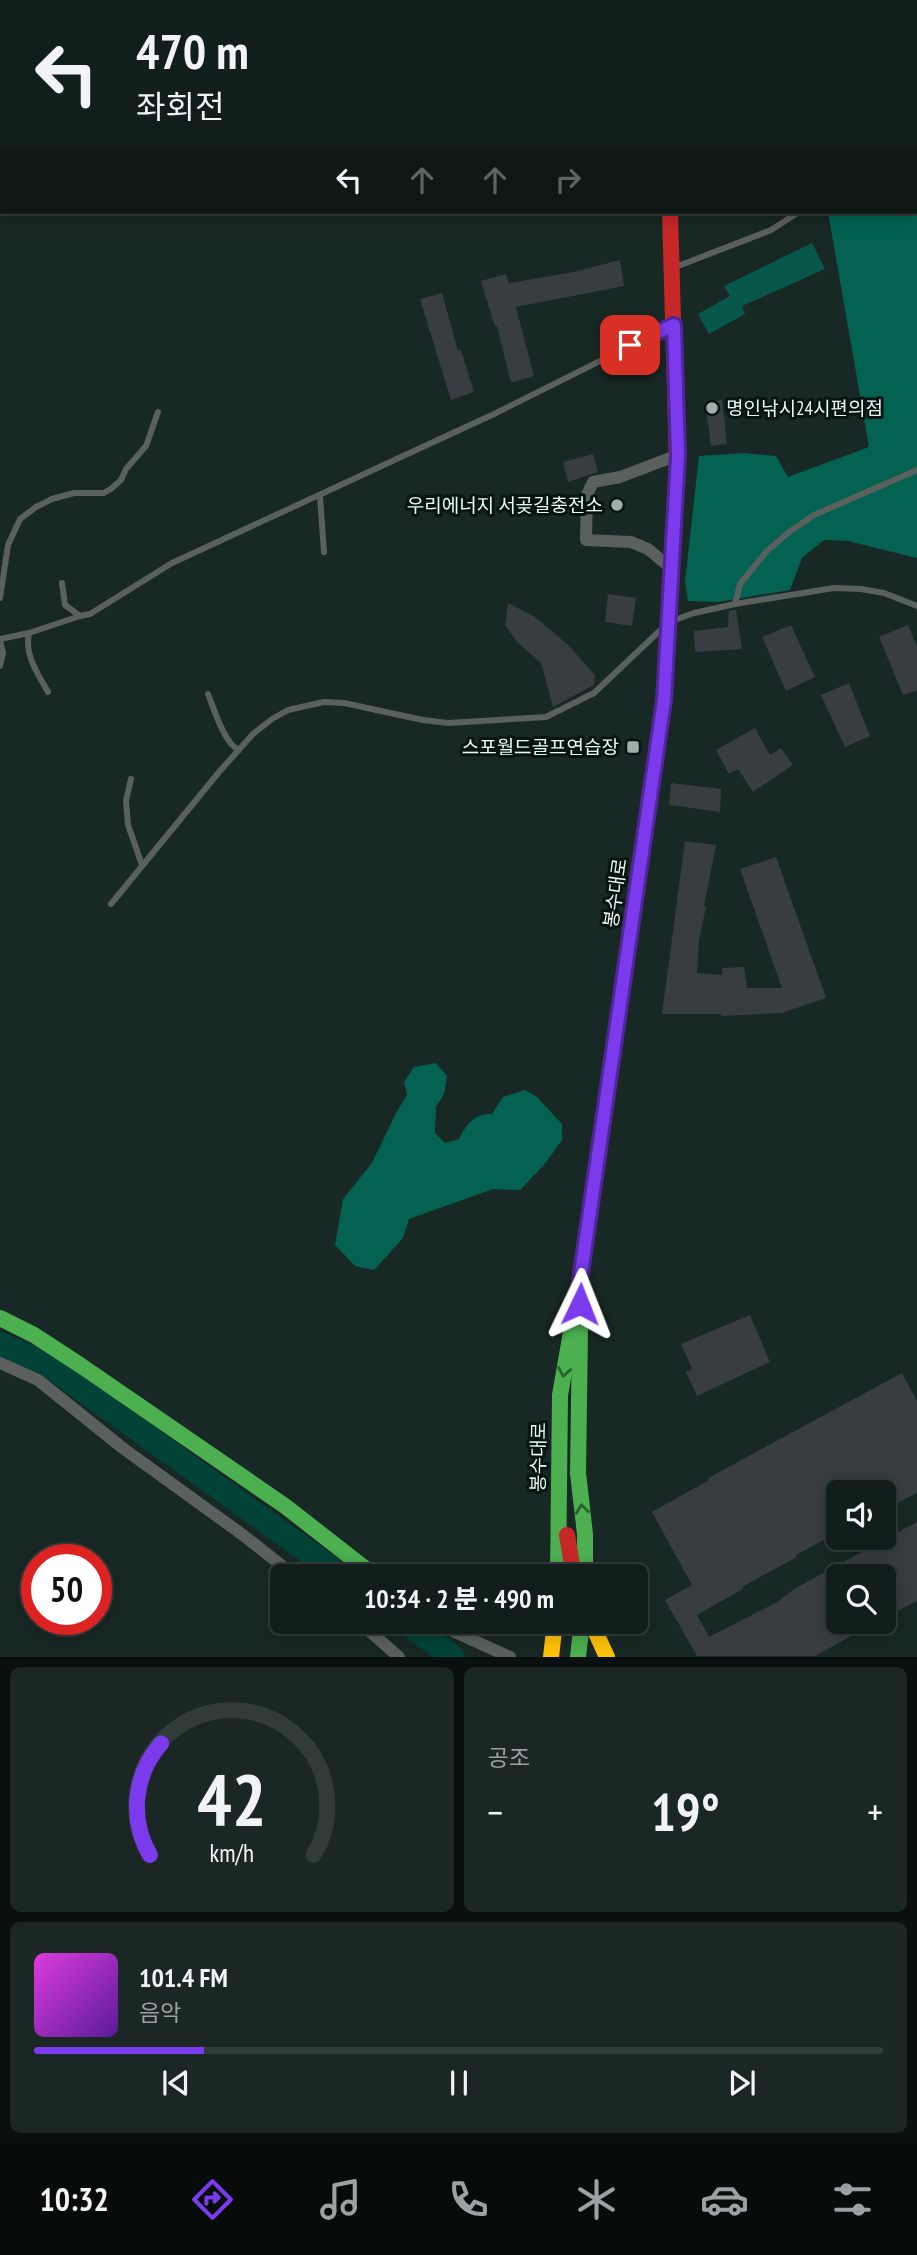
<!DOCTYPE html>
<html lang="ko">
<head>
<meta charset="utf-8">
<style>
  :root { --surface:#121e1b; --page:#1b2724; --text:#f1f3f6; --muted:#9ca2a3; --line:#313c3a; --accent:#7c3aed }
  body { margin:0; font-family:"PT Sans Narrow","Noto Sans KR",sans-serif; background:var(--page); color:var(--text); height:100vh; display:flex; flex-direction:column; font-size:26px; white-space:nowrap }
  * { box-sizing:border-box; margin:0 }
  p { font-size:23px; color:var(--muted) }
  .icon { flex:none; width:38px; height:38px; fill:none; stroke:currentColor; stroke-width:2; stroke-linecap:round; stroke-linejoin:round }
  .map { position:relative; height:1657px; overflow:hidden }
  .drawer { display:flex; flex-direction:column; gap:10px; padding:10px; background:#0a100f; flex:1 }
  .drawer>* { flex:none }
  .hud { position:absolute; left:0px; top:0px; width:917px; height:214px; box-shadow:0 4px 18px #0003,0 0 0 2px var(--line); background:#121e1b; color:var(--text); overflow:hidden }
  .buttons { position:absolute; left:826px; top:1480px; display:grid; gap:14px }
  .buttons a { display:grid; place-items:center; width:70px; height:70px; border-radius:10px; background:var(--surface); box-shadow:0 4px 18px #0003,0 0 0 2px var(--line); font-size:35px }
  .speed { position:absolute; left:21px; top:1544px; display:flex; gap:14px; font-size:35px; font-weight:700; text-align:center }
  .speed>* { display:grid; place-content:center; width:91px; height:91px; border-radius:50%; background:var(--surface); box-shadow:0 4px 18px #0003,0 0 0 2px var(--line); line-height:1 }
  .speed .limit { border:10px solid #d22; background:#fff; color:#111 }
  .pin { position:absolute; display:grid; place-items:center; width:60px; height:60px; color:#fff; margin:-30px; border-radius:14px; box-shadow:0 4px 10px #0006 }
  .me { position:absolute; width:77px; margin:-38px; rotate:2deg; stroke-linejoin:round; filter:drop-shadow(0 0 5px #0008) }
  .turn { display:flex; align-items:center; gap:24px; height:147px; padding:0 21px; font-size:32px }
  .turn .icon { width:91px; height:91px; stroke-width:2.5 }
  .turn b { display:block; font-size:49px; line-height:60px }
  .lanes { display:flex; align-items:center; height:66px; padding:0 21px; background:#0003; justify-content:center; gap:35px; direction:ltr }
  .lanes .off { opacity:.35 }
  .big { font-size:52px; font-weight:800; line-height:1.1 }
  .drawer .tile { flex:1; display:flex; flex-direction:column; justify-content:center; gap:10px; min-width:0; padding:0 24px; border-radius:10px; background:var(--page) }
  .drawer .dial { align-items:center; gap:0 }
  .dial svg { height:182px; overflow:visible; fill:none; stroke:var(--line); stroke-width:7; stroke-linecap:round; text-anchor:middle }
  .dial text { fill:var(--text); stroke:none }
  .song { display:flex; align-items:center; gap:21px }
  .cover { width:84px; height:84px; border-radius:10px; background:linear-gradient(135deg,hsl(300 70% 55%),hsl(270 70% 35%)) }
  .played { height:7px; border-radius:4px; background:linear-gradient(90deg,var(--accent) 20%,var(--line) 20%) }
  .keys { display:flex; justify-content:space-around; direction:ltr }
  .heat { display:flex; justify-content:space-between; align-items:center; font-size:38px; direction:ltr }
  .drawer .tiles { flex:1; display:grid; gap:10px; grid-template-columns:1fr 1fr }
  .tile:last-child { grid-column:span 2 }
  .trip { position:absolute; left:270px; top:1564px; width:378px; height:70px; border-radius:10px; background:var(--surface); box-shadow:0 4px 18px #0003,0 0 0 2px var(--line); font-weight:800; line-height:70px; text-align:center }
  .menu { display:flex; height:112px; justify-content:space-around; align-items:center; background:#070c0b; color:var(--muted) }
  .menu .icon { width:49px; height:49px }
  .menu .active { color:var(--accent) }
  .menu b { font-size:32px; color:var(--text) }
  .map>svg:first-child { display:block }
</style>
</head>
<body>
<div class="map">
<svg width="917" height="1657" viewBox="0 0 917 1657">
  <rect width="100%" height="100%" fill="#182824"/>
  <!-- green -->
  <path fill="#07584a" d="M 812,243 L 825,269 L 742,306 L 745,314 L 709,334 L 698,314 L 730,296 L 724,286 Z"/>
  <!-- forest -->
  <g fill="#036252">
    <path d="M 917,156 L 917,558 L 848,541 L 824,540 L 802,558 L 790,590 L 718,602 L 688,601 L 685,582 L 699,456 L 743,453 L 776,456 L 788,477 L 869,447 L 828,212 L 915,212 L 915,157 Z"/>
    <path d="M 436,1063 L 447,1076 L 444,1094 L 436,1107 L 435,1133 L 445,1143 L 459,1139 C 467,1124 473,1114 492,1114 L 503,1097 L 525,1090 L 537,1097 L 562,1124 L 562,1140 L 544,1165 L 520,1190 L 493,1189 L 409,1219 L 403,1238 L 374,1270 L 355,1266 L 335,1245 L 343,1199 L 372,1163 L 396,1113 L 407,1095 L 404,1082 L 414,1067 Z"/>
  </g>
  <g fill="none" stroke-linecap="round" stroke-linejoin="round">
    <!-- river -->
    <g stroke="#024337" stroke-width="24">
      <path d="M 0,1344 L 47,1364 L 343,1577"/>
      <path d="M 405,1622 L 453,1657"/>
    </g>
  </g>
  <!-- building -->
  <g fill="#373d40">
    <path d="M 620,260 L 624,286 L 516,307 L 534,376 L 511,383 L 497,326 L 495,327 L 481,281 L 506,274 L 509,283 L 574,272 Z"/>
    <path d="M 442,293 L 458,351 L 461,350 L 474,392 L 451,400 L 420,299 Z"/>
    <path d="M 722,400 L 727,444 L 711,446 L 705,402 Z"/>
    <path d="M 593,454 L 598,472 L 568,482 L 563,462 Z"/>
    <path d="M 608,594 L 636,598 L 632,626 L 605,622 Z"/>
    <path d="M 508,603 L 535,617 L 568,645 L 595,675 L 594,685 L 553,707 L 541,663 L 518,643 L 505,625 Z"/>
    <path d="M 736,610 L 742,649 L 695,652 L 694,631 L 728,627 L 729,611 Z"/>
    <path d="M 791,625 L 815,677 L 786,691 L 762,637 Z"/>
    <path d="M 908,625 L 917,647 L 917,690 L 903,695 L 879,637 Z"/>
    <path d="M 849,683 L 870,736 L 845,747 L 821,695 Z"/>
    <path d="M 755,728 L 770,755 L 781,748 L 793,765 L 753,792 L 738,769 L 729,774 L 716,750 Z"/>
    <path d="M 671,783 L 721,789 L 720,812 L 669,805 Z"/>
    <path d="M 685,841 L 716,845 L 704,906 L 706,907 L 699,940 L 697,973 L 722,975 L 722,968 L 744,967 L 747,988 L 782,988 L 740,869 L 776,857 L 826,998 L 782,1013 L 721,1016 L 721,1014 L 662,1014 Z"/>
    <path d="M 750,1315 L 770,1362 L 697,1396 L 686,1372 L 692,1369 L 681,1344 Z"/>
    <path d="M 902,1373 L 917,1401 L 917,1493 L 884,1510 L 884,1493 L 838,1493 L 838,1532 L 796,1555 L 797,1557 L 742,1587 L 743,1589 L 697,1615 L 709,1637 L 779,1601 L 794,1589 L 917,1522 L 917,1601 L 884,1618 L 884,1577 L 838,1577 L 838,1622 L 877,1622 L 815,1656 L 697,1656 L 665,1600 L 692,1585 L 652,1512 L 709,1480 L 708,1478 Z"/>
  </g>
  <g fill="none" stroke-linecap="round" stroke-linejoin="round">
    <!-- lane -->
    <g stroke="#59605e" stroke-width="6">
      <path d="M 479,2 L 485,0"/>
      <path d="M 0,15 L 2,15"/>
      <path d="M 0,92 L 2,96"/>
      <path d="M 915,149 L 917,148"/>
      <path d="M 673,268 L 771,230 L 799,212"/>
      <path d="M 320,497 L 324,552"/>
      <path d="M 62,583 L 65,605 L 80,616 L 90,614 L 172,563 L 494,414 L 672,325"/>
      <path d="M 0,598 L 8,545 L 20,519 L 36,507 L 52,499 L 74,493 L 104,493 L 112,488 L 121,480 L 126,469 L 146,446 L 158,412"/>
      <path d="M 735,604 L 740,584 L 767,551 L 789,532 L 814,515 L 917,470"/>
      <path d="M 29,633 C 24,655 38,674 48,692"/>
      <path d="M 0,639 L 29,633 L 80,616"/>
      <path d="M 0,640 L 3,653 L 0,666"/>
      <path d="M 208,694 C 214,709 225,745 239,750"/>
      <path d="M 131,779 L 126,801 L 128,825 L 142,865"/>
      <path d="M 111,904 L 219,772 L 253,734 L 272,719 L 288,710 L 324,702 L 344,703 L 423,720 L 448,723 L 546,717 L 594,693 L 669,622 L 694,613 L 735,604 L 834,588 L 861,589 L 884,593 L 917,606"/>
    </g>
    <!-- street -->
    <g stroke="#59605e" stroke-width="12">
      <path d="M 672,569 L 648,549 L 631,542 L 586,540 L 587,495 L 593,482 L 620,477 L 678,455"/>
      <path d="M 0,1363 L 38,1380 L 124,1449 L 243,1535 L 296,1577"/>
      <path d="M 359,1622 L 399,1657"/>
      <path d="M 433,1622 L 510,1657"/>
    </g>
    <!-- fast -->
    <g stroke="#4caf50" stroke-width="16">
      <path d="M 658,0 L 658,2"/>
      <path d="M 0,1318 L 34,1335 L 80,1365 L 285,1506 L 376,1577"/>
      <path d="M 580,1330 L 578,1473 L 585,1534 L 585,1577"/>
      <path d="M 558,1577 L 560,1395 L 580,1281 L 658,743"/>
      <path d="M 578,1657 L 582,1622"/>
    </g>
    <!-- slow -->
    <g stroke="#ffc107" stroke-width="16">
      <path d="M 658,743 L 664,700 L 677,465"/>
      <path d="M 591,1622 L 607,1657"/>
      <path d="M 551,1657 L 555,1622"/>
    </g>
    <!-- jam -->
    <g stroke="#c62828" stroke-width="16">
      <path d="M 670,212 L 677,465"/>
      <path d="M 567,1535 L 574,1577"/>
    </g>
  </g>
  <!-- one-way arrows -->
  <defs><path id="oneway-chevron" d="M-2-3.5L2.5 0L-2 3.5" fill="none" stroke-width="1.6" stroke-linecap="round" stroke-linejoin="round" transform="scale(1.75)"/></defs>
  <g stroke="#2a6230">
    <use href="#oneway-chevron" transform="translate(564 1372) rotate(100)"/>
    <use href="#oneway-chevron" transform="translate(582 1509) rotate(-97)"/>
  </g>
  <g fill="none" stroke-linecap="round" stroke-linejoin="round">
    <!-- route casing -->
    <g stroke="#51269a" stroke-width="18">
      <path id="route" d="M 580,1304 L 580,1280 L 664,700 L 678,455 L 674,325 L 630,345"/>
    </g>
    <!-- route -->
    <use href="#route" stroke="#7c3aed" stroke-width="12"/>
  </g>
  <!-- markers -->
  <g fill="#a0b0ab" stroke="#081411" stroke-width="2.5">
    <circle cx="712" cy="408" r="7"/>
    <circle cx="617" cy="505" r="7"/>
    <rect x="626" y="740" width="14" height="14" rx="3.5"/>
  </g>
  <g text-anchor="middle" stroke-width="6" stroke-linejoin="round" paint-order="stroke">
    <!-- poi labels -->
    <g font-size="19" fill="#e9f9f4" stroke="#081411" text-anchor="end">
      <text x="726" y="415" text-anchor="start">명인낚시24시편의점</text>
      <text x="603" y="512">우리에너지 서곶길충전소</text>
      <text x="619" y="754">스포월드골프연습장</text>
    </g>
    <!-- street labels -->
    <g font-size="19" fill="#e9f9f4" stroke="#081411">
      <text transform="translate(615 893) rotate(-82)" y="7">봉수대로</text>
      <text transform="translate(538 1457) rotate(-89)" y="7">봉수대로</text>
    </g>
  </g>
</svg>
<div class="buttons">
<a><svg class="icon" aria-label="sound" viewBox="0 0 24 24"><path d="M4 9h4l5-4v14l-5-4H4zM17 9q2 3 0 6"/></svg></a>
<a><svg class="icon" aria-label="search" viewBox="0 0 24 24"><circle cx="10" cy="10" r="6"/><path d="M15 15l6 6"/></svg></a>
</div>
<div class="speed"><div class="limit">50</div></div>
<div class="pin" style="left:630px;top:345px;background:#d93025"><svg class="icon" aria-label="arrive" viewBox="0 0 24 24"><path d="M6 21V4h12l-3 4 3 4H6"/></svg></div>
<svg class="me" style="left:580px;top:1304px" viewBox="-20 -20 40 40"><path d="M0-17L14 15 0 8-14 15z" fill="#7c3aed" stroke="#fff" stroke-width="4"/></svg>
<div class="trip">10:34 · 2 분 · 490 m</div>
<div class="hud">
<div class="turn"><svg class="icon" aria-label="left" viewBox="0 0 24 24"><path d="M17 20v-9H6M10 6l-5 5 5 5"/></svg><div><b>470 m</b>좌회전</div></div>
<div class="lanes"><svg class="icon" aria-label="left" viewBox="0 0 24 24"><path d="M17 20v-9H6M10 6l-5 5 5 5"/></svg><svg class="icon off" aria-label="ahead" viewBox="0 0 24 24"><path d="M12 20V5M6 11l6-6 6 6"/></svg><svg class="icon off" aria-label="ahead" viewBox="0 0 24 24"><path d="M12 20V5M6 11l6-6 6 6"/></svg><svg class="icon off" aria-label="right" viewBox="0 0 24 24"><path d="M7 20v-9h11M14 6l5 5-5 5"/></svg></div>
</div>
</div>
<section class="drawer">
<div class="tiles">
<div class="tile dial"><svg viewBox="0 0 100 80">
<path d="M14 69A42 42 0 1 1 86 69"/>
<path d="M14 69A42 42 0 0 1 19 20" stroke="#7c3aed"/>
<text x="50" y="56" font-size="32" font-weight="700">42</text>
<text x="50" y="72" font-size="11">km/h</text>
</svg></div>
<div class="tile"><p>공조</p>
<div class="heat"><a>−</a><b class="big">19°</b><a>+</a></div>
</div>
<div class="tile">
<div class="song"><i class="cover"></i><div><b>101.4 FM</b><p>음악</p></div></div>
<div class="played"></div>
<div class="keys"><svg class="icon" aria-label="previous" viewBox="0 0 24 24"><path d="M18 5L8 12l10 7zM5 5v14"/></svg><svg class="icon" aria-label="pause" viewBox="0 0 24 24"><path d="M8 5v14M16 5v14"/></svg><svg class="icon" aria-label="next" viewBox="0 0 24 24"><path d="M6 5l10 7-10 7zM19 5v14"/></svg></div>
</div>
</div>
</section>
<nav class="menu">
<b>10:32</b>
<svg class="icon active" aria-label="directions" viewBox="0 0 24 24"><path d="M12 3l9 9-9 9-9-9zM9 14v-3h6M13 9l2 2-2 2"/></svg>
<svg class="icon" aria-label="music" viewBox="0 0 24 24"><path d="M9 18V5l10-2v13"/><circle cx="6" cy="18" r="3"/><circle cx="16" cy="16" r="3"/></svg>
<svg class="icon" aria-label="phone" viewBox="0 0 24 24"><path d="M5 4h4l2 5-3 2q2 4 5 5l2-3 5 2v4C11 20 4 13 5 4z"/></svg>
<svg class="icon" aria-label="climate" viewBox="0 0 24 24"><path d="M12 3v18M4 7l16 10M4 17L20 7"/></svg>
<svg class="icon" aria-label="car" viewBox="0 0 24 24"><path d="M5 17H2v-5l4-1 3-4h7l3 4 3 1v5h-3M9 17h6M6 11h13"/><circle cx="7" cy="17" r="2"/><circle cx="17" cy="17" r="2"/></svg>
<svg class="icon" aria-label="filters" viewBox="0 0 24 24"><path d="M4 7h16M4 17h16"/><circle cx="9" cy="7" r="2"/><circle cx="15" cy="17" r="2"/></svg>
</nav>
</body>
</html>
